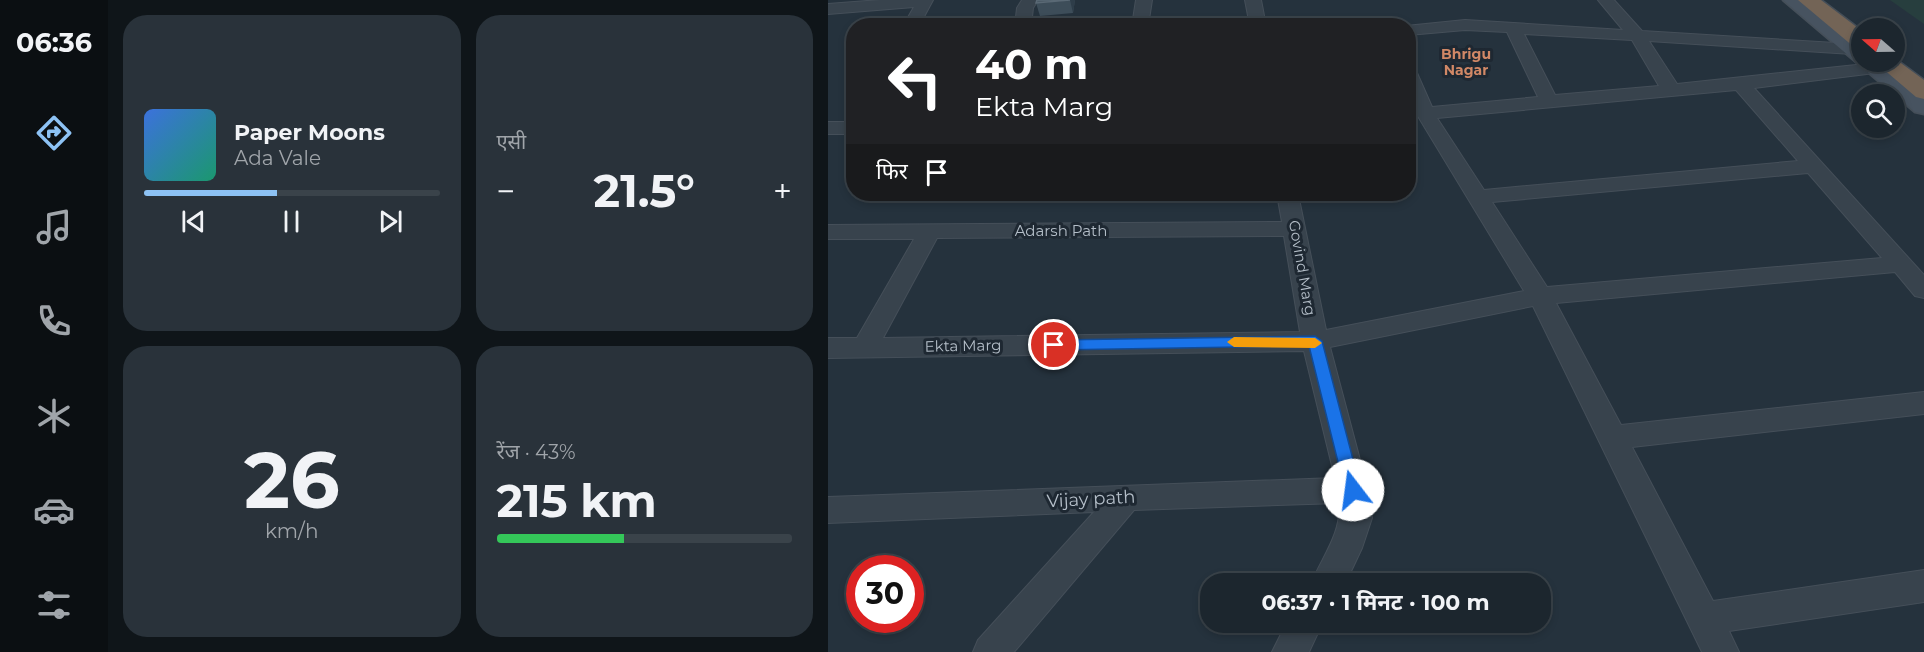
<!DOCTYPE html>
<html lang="hi">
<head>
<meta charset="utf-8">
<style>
  :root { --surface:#1c262e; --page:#29323a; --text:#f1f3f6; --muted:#a0a5aa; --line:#3a434a; --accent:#8dc2f4 }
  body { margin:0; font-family:Montserrat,"Noto Sans Devanagari",sans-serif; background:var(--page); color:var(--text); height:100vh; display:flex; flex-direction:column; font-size:22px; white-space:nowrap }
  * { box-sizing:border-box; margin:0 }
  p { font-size:20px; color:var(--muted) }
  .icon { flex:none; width:33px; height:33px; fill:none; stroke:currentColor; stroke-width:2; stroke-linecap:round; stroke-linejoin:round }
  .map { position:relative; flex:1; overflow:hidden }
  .drawer { display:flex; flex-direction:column; gap:15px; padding:15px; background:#0f1519; width:720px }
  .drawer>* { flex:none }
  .guide { position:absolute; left:18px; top:18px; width:570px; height:183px; border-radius:24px; box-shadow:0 3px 9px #0003,0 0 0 2px var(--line); background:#202124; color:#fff; overflow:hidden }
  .needle { width:39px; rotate:290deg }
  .buttons { position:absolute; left:1023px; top:18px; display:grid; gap:12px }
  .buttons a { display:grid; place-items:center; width:54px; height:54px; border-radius:50%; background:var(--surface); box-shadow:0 3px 9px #0003,0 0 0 2px var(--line); font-size:30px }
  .speed { position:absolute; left:18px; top:555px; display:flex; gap:12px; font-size:30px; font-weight:700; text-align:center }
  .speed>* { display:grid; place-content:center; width:78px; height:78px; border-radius:50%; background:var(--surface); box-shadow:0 3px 9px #0003,0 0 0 2px var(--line); line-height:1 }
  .speed .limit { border:9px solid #d22; background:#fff; color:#111 }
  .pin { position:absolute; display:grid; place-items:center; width:51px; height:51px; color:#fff; margin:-26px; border:3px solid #fff; border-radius:50%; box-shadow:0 2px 6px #0007 }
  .me { position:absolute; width:66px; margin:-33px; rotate:345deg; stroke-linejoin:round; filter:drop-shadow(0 0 4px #0008) }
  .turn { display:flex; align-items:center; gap:21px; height:126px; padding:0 30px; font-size:27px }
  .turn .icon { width:78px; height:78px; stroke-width:2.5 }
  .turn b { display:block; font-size:42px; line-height:51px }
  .then { display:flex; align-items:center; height:57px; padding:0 30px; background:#0003; gap:12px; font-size:22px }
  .big { font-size:45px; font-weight:700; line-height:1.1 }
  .drawer .tile { flex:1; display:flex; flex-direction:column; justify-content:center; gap:9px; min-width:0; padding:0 21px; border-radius:24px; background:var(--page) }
  .drawer .dial { align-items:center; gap:0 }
  .dial b { font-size:78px; line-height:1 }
  .song { display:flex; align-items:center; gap:18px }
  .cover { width:72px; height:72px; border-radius:9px; background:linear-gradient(135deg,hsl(220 70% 55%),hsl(160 70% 35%)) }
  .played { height:6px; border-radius:3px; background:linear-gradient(90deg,var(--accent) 45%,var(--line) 45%) }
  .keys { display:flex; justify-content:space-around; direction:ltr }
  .heat { display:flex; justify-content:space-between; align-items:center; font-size:33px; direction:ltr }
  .charge { height:9px; border-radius:4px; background:linear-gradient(90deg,#34c759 43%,var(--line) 0) }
  .drawer .tiles { flex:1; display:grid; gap:15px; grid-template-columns:repeat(2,1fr) }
  .trip { position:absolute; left:372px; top:573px; width:351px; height:60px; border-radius:24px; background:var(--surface); box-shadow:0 3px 9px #0003,0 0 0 2px var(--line); font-weight:700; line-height:60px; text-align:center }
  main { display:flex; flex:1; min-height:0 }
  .menu { display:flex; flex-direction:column; width:108px; justify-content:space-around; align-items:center; background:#0b0f12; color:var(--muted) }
  .menu .icon { width:42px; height:42px }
  .menu .active { color:var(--accent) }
  .menu b { font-size:27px; color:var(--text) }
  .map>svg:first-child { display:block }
</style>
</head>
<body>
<main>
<nav class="menu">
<b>06:36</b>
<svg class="icon active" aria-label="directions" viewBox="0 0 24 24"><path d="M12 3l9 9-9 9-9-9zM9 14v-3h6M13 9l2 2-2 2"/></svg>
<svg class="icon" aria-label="music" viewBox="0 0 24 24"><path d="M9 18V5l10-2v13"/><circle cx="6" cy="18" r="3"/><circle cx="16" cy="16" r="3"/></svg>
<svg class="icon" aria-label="phone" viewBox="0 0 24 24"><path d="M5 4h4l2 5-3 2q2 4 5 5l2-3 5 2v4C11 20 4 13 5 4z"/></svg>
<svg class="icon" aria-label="climate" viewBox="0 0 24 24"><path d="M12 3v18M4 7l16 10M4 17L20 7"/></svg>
<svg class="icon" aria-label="car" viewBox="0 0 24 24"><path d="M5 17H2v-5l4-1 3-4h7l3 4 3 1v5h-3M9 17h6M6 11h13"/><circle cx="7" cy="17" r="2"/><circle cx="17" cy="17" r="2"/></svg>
<svg class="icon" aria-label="filters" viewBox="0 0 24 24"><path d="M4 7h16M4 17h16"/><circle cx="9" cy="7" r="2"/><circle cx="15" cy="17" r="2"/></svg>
</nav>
<section class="drawer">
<div class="tiles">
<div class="tile">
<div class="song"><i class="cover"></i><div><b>Paper Moons</b><p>Ada Vale</p></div></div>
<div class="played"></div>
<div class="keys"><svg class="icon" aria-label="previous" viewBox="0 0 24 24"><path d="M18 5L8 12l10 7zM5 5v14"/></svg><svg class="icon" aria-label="pause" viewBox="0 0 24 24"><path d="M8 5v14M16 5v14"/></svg><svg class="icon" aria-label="next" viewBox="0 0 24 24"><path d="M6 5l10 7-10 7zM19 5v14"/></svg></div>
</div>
<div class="tile"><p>एसी</p>
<div class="heat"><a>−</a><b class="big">21.5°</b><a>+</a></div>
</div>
<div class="tile dial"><b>26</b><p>km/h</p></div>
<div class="tile"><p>रेंज · 43%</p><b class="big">215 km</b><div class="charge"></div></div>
</div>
</section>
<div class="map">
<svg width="1096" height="652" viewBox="0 0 1096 652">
  <rect width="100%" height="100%" fill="#25323d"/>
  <!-- green -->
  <path fill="#273e3e" d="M 1062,0 L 1096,0 L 1096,24 Z"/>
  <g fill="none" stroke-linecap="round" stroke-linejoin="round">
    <!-- street casing -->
    <g stroke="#454f59" stroke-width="2">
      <g id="street">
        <path d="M 52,0 L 105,0 L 91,26 L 75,26 L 86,7 L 0,14 L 0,4 Z"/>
        <path d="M 194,0 L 210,0 L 205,8 L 203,26 L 187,26 L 189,8 Z"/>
        <path d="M 308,0 L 324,0 L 320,26 L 304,26 Z"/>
        <path d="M 417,0 L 433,0 L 438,26 L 422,26 Z"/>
        <path d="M 770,0 L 786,0 L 814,31 L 1024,44 L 1032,49 L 1024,54 L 821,41 L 849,84 L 1047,63 L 1056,68 L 1047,73 L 926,88 L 1096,275 L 1096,298 L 1087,296 L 1067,272 L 728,303 L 793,425 L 1096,392 L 1096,414 L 804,447 L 885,601 L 1096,570 L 1096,602 L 901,631 L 911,652 L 874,652 L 705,306 L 502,347 L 540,490 L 544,518 L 534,548 L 517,584 L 483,584 C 494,557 514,533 511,503 L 306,510 L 186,652 L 145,652 L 150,640 L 266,512 L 0,523 L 0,497 L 507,478 L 476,351 L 0,358 L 0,338 L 29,338 L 86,239 L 0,239 L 0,225 L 454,222 L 449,194 L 470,194 L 498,330 L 696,291 L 588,113 L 580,96 L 580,68 L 589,73 L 604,107 L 710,97 L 679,32 L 637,30 L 580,35 L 580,26 L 578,26 L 637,20 L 795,30 ZM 696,34 L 804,40 L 831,86 L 727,95 ZM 908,90 L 970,161 L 656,190 L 609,118 ZM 980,173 L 1054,258 L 719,287 L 664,202 ZM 456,236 L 472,332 L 55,338 L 109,238 Z"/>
        <rect x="0" y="122" width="26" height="12"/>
        <path d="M 459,622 L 495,622 L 481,652 L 444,652 Z"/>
      </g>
    </g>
    <!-- secondary casing -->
    <g stroke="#454f59" stroke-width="3">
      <path id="secondary" d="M 955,0 L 977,0 L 1034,45 L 1034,62 L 1052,62 L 1096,95 L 1096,114 L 1087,112 Z"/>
    </g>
    <!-- highway casing -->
    <g stroke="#444e58" stroke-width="3">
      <g id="highway">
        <path d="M 970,0 L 993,0 L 1034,31 L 1034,48 L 1026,47 Z"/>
        <path d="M 1066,58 L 1096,80 L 1096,99 L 1088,97 L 1047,62 L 1066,62 Z"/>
      </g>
    </g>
    <!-- street -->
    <use href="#street" fill="#38434d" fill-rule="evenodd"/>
    <!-- secondary -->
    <use href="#secondary" fill="#475360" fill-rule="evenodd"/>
    <!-- highway -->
    <use href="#highway" fill="#736456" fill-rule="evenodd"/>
  </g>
  <!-- wall -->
  <path fill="#3d4d59" d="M 247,0 L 245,13 L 212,16 L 208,3 Z"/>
  <!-- shaded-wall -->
  <path fill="#2e3d49" d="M 242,0 L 247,0 L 245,13 Z"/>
  <!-- building -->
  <path fill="#4a5965" stroke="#5a6975" stroke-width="1.5" d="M 209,0 L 242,0 L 208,3 Z"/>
  <!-- route -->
  <path fill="#1a73e8" stroke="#114b97" stroke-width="1.5" d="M 487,336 L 494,341 L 533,490 L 531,495 L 520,495 L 517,490 L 481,346 L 226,350 L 219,345 L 226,340 Z"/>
  <!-- slow -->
  <path fill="#f59e0b" d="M 406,337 L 487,338 L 494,343 L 487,348 L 406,347 L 399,342 Z"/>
  <g text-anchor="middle" stroke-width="6" stroke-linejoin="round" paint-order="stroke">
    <!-- far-neighbourhood labels -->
    <g font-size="14" font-weight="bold" fill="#d18866" stroke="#1e2832">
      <text x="638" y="59">Bhrigu<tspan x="638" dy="16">Nagar</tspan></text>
    </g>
    <!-- street labels -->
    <g font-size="15" fill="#b4bec8" stroke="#1e2832">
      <text x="233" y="236">Adarsh Path</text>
      <text transform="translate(474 268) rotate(80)" y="5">Govind Marg</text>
      <text transform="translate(135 346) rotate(-1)" y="5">Ekta Marg</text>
    </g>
    <!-- near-street labels -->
    <g font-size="18" fill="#b4bec8" stroke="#1e2832">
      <text transform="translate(263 499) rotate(-3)" y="6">Vijay path</text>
    </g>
  </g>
</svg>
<div class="buttons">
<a><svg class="needle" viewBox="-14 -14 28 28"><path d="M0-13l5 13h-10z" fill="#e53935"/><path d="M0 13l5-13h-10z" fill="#a0a5aa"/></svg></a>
<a><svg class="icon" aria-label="search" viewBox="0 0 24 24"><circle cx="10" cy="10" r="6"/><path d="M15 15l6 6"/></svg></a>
</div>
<div class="speed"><div class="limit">30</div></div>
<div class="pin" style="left:226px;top:345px;background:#d93025"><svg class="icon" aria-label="arrive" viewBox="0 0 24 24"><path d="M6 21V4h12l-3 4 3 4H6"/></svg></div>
<svg class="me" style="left:525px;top:490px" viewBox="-20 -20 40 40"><circle r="19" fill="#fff"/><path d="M0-13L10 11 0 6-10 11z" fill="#1a73e8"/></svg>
<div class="trip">06:37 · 1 मिनट · 100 m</div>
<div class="guide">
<div class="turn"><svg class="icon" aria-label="left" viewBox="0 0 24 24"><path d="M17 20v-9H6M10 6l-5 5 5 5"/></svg><div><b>40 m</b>Ekta Marg</div></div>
<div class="then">फिर<svg class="icon" aria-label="arrive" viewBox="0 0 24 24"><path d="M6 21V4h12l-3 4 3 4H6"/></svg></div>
</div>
</div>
</main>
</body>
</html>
